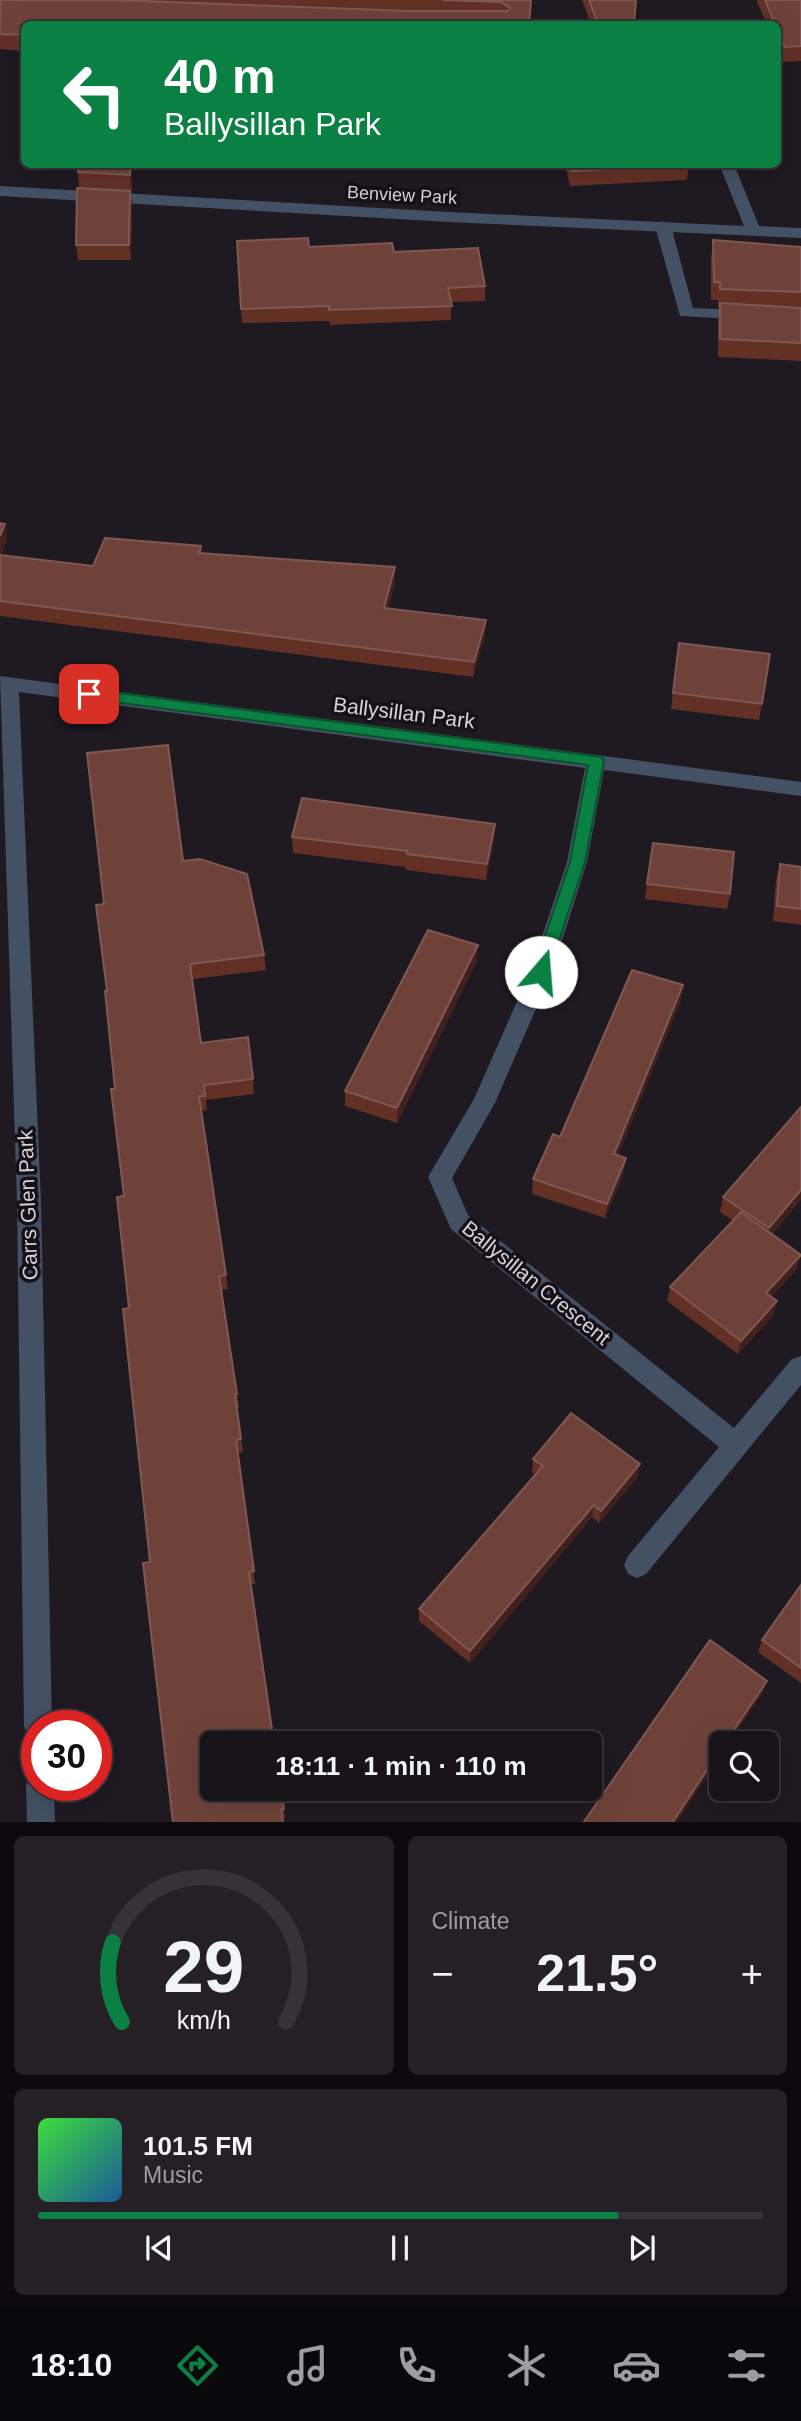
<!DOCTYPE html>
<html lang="en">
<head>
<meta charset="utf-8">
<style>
  :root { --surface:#171319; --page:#242026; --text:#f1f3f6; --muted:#9e9ea2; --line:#363238; --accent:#0b8043 }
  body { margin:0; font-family:Helvetica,sans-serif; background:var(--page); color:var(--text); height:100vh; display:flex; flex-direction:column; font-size:26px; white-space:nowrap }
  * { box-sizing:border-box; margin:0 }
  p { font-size:23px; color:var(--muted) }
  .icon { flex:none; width:38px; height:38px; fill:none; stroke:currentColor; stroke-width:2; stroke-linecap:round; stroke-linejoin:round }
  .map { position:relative; height:1822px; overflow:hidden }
  .sheet { display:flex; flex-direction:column; gap:14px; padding:14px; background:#0d0a0e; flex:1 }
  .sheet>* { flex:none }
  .hud { position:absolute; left:21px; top:21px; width:760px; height:147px; border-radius:10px; box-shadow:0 7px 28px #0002,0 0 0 2px var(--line); background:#0b8043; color:#fff; overflow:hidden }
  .buttons { position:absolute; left:709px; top:1731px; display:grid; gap:14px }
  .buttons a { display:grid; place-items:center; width:70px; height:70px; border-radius:10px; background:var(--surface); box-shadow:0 7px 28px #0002,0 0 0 2px var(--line); font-size:35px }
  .speed { position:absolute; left:21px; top:1710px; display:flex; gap:14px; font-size:35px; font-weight:700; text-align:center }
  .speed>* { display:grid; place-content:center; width:91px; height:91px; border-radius:50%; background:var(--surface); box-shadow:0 7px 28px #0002,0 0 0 2px var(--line); line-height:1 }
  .speed .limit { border:10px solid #d22; background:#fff; color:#111 }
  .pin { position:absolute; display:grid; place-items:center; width:60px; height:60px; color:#fff; margin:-30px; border-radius:14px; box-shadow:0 4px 10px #0006 }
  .me { position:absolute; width:77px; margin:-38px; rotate:18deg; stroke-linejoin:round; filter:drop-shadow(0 0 5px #0008) }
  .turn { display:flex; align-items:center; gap:24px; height:147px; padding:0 28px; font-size:32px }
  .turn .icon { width:91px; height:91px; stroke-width:2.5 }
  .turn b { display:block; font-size:49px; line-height:60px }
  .big { font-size:52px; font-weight:600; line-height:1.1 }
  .sheet .card { flex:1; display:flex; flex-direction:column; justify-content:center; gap:10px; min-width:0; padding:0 24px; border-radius:10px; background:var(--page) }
  .sheet .dial { align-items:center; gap:0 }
  .dial svg { height:182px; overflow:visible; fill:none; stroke:var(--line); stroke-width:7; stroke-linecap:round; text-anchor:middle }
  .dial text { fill:var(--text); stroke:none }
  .song { display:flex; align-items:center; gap:21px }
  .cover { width:84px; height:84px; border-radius:10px; background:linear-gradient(135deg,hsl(120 70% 55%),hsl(210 70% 35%)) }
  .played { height:7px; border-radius:4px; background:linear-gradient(90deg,var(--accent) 80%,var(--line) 80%) }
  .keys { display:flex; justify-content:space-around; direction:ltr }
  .heat { display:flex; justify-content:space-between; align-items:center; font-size:38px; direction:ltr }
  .sheet .tiles { flex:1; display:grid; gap:14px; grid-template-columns:1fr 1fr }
  .card:last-child { grid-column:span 2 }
  .trip { position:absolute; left:200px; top:1731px; width:402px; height:70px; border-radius:10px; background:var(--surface); box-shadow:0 7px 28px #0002,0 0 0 2px var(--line); font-weight:600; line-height:70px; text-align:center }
  .dock { display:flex; height:112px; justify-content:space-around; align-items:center; background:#09080a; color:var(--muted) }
  .dock .icon { width:49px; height:49px }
  .dock .current { color:var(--accent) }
  .dock b { font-size:32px; color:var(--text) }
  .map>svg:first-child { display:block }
</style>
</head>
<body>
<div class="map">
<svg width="801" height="1823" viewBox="0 0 801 1823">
  <rect width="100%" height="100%" fill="#1f1921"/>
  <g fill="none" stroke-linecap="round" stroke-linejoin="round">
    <!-- lane -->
    <path fill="#445064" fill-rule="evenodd" d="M 663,221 L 671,226 L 693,308 L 801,313 L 801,323 L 680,316 L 655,226 Z"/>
    <!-- street -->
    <g fill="#445064" fill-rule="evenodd">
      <path d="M 719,164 L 734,164 L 759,226 L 801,228 L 801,238 L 449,222 L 0,196 L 0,186 L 449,212 L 744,226 Z"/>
      <path d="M 0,676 L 801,782 L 801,796 L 604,770 L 587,862 L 552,972 L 495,1103 L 452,1178 L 468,1215 L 734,1428 L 792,1359 L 801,1356 L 801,1385 L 646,1574 L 637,1578 L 628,1574 L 624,1565 L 628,1556 L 719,1447 L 451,1229 L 428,1177 L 474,1099 L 530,972 L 567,862 L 585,768 L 19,692 L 41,1202 L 52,1726 L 37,1726 L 37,1739 L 28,1736 L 24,1726 L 17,1202 Z"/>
      <path d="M 37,1772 L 37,1785 L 54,1785 L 55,1823 L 27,1823 L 26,1785 L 30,1775 Z"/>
    </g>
  </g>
  <!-- wall -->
  <g fill="#633026">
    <path d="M 0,0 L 532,0 L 530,24 L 24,24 L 24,51 L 0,49 Z"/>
    <path d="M 582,0 L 637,0 L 634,24 L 591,24 Z"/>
    <path d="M 757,0 L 801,0 L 801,61 L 783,62 L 777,48 L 777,24 L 767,24 L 757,2 Z"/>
    <path d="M 132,164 L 132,191 L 130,191 L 132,206 L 131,260 L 78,260 L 76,245 L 79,188 L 78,172 Z"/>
    <path d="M 565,164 L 689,164 L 689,165 L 687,180 L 570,186 Z"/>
    <path d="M 713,240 L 801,247 L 801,361 L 718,357 L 718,321 L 720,307 L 718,307 L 718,300 L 711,300 L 711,258 Z"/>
    <path d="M 237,241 L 309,247 L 394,252 L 485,286 L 485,301 L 451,302 L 451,320 L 330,325 L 329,321 L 242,323 Z"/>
    <path d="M 0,523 L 5,524 L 7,539 L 1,555 L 93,566 L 201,546 L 202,553 L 395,567 L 395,582 L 388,609 L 485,635 L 473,677 L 0,616 Z"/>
    <path d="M 679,643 L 770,654 L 759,720 L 671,709 Z"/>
    <path d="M 292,837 L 494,840 L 486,880 L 406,870 L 406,867 L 293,853 Z"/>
    <path d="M 653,843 L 730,894 L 727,909 L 645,899 Z"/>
    <path d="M 183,861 L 264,955 L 266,970 L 193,979 L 201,1043 L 253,1079 L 254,1094 L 206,1100 L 207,1110 L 202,1111 L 228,1289 L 221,1290 L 239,1407 L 237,1408 L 243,1452 L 238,1453 L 255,1584 L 250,1584 L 284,1809 L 285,1819 L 282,1820 L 150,1562 L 129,1308 L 124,1196 L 107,991 L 104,904 Z"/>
    <path d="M 780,864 L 801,867 L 801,925 L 773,921 L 776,880 Z"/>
    <path d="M 477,961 L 397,1123 L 345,1106 L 345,1091 Z"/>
    <path d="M 681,1000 L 618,1155 L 624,1173 L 605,1218 L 532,1194 L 533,1179 L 560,1137 Z"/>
    <path d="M 801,1107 L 772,1234 L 797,1269 L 771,1297 L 777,1301 L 773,1316 L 738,1354 L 667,1301 L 670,1287 L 733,1221 L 720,1212 L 723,1197 Z"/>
    <path d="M 533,1459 L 640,1464 L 637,1478 L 599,1523 L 592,1517 L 470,1663 L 419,1621 L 419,1609 L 535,1475 L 532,1472 Z"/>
    <path d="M 801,1585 L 801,1683 L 758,1652 L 762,1640 Z"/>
  </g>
  <!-- shaded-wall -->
  <g fill="#42201c">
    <path d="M 130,164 L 132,164 L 132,191 L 130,175 Z"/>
    <path d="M 130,191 L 132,206 L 131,260 L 129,245 Z"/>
    <path d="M 5,524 L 7,539 L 0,558 L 0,536 Z"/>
    <path d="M 395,567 L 395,582 L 384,623 L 384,608 Z"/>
    <path d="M 486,620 L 485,635 L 473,677 L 474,662 Z"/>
    <path d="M 495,824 L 494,840 L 486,880 L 487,864 Z"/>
    <path d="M 478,945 L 477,961 L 397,1123 L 397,1108 Z"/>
    <path d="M 683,985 L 681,1000 L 612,1169 L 614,1154 Z"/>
    <path d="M 626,1158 L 624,1173 L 605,1218 L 607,1204 Z"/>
    <path d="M 801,1190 L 801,1200 L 766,1242 L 769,1228 Z"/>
    <path d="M 801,1255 L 797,1269 L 762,1307 L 766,1293 Z"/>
    <path d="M 777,1301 L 773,1316 L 738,1354 L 741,1341 Z"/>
    <path d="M 640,1464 L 637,1478 L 599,1523 L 601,1511 Z"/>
    <path d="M 594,1505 L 592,1517 L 470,1663 L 470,1651 Z"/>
    <path d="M 767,1681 L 763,1692 L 729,1743 L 725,1743 Z"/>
    <path d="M 721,1749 L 721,1755 L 676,1823 L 672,1823 Z"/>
  </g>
  <!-- building -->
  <g fill="#6f4239" stroke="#7f5852" stroke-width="2">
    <path d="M 0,0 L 115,0 L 409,11 L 508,11 L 510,8 L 501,2 L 443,0 L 531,0 L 529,24 L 24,24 L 24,35 L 0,34 Z"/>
    <path d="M 589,0 L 636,0 L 634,24 L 598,24 Z"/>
    <path d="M 765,0 L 801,0 L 801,46 L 785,47 L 777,28 L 777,24 L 775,24 Z"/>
    <path d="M 78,164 L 130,164 L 130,175 L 78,172 Z"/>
    <path d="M 569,164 L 689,164 L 689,165 L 571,171 Z"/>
    <path d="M 77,188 L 130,191 L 129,245 L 76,245 Z"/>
    <path d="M 308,238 L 309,247 L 392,243 L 394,252 L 478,248 L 485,286 L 448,288 L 452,306 L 329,310 L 329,306 L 241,309 L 237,241 Z"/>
    <path d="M 713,240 L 801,247 L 801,292 L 720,289 L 720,282 L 714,282 Z"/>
    <path d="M 720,303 L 801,308 L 801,343 L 720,339 Z"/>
    <path d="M 0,523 L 5,524 L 0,536 Z"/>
    <path d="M 105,538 L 201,546 L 199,553 L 395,567 L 384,608 L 486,620 L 474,662 L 0,601 L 0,555 L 93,566 Z"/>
    <path d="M 679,643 L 770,654 L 762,704 L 673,693 Z"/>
    <path d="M 168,745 L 183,861 L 200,859 L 247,874 L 264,955 L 190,964 L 201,1043 L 248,1037 L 253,1079 L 204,1085 L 205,1096 L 199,1096 L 226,1275 L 219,1276 L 237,1394 L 235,1394 L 241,1439 L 236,1440 L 254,1571 L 249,1572 L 274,1743 L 212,1743 L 212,1788 L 281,1788 L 284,1809 L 281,1809 L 283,1823 L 173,1823 L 143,1563 L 150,1562 L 123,1309 L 129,1308 L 117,1197 L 124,1196 L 111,1089 L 115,1089 L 105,991 L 107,991 L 96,905 L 104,904 L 87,753 Z"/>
    <path d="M 302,798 L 495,824 L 487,864 L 407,854 L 407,851 L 292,837 Z"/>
    <path d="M 653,843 L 734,852 L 730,894 L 647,884 Z"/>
    <path d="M 780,864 L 801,867 L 801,909 L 777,906 Z"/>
    <path d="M 428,930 L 478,945 L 397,1108 L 345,1091 Z"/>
    <path d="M 632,970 L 683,985 L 614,1154 L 626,1158 L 607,1204 L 533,1179 L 553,1134 L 560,1137 Z"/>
    <path d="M 801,1107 L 801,1190 L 769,1228 L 723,1197 Z"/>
    <path d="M 741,1212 L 801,1255 L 766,1293 L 777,1301 L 741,1341 L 670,1287 Z"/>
    <path d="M 571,1413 L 640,1464 L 601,1511 L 594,1505 L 470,1651 L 419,1609 L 543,1466 L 533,1459 Z"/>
    <path d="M 801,1585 L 801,1668 L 762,1640 Z"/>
    <path d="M 710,1640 L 767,1681 L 725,1743 L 721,1743 L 721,1749 L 672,1823 L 583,1823 Z"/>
  </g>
  <!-- route -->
  <path fill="#0b8043" stroke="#07532c" stroke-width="2" d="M 89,689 L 602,757 L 604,761 L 585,862 L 547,977 L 541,979 L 533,972 L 570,862 L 588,765 L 84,698 L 81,694 Z"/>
  <g text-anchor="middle" stroke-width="7" stroke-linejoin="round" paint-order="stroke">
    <!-- far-street labels -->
    <g font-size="18" fill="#d6d2d8" stroke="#161018">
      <text transform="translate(402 195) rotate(3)" y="6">Benview Park</text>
    </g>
    <!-- street labels -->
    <g font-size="21" fill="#d6d2d8" stroke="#161018">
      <text transform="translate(404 713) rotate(7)" y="7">Ballysillan Park</text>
      <text transform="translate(28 1205) rotate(-92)" y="7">Carrs Glen Park</text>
      <text transform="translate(536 1283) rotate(39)" y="7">Ballysillan Crescent</text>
    </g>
  </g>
</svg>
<div class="buttons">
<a><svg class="icon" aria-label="search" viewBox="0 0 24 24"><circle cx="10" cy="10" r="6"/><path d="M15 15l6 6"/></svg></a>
</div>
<div class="speed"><div class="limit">30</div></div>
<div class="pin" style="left:89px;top:694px;background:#d93025"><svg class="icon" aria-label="arrive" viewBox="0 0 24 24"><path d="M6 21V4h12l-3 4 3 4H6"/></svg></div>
<svg class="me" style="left:541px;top:972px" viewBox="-20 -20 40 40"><circle r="19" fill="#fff"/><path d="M0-13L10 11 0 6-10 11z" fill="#0b8043"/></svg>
<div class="trip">18:11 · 1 min · 110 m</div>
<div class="hud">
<div class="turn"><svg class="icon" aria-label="left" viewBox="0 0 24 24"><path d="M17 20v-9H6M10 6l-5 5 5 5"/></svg><div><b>40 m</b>Ballysillan Park</div></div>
</div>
</div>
<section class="sheet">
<div class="tiles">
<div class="card dial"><svg viewBox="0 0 100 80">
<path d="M14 69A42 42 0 1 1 86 69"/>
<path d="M14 69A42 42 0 0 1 10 34" stroke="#0b8043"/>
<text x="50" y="56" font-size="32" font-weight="700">29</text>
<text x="50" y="72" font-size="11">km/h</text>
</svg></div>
<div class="card"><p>Climate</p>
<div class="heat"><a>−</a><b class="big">21.5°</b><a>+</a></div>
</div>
<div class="card">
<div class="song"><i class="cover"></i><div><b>101.5 FM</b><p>Music</p></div></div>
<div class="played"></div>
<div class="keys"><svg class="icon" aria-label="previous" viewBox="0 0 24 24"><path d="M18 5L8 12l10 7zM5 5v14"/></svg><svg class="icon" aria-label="pause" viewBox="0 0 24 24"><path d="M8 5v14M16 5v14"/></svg><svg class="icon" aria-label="next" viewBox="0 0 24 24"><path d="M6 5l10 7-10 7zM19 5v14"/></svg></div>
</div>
</div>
</section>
<nav class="dock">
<b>18:10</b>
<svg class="icon current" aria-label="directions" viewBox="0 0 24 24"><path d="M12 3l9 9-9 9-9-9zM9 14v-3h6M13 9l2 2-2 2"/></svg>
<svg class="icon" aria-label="music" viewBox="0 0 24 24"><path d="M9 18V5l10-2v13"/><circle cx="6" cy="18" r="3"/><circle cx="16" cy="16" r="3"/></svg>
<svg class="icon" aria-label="phone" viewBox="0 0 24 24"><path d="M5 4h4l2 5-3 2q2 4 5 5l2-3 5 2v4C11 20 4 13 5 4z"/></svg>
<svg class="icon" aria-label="climate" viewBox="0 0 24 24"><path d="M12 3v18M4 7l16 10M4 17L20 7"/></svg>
<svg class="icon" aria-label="car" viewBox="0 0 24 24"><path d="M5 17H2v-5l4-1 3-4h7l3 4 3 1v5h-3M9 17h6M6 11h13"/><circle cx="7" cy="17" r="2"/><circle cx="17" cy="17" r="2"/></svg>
<svg class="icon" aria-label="filters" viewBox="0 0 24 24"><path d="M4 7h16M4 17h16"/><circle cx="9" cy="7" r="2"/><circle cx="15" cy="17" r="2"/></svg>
</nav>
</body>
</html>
